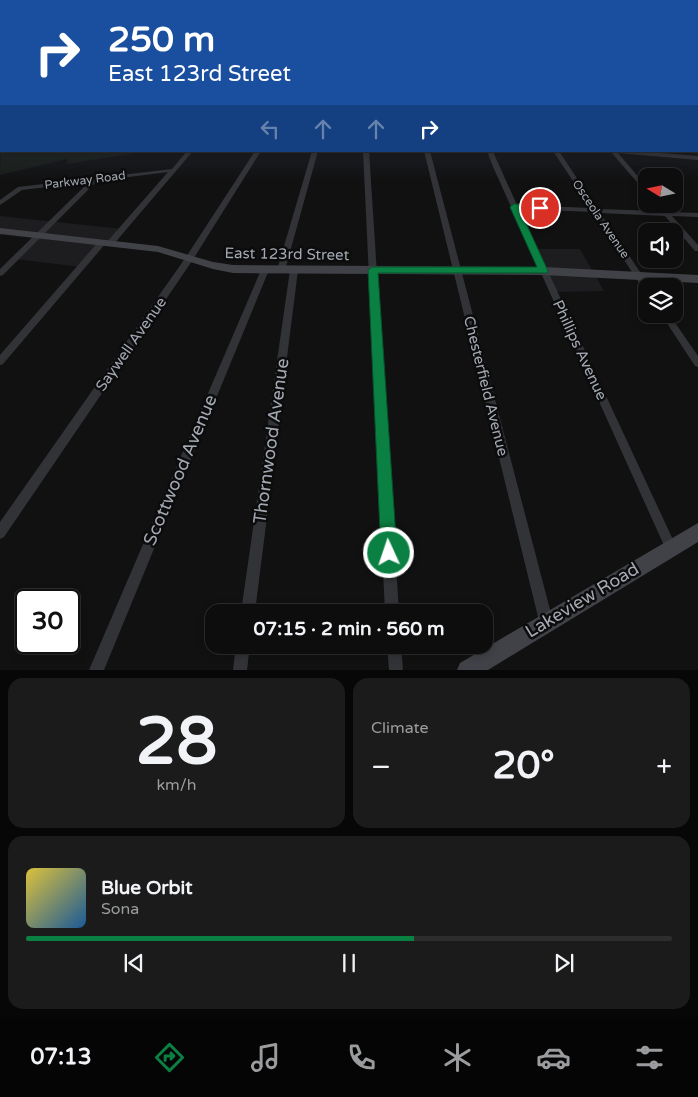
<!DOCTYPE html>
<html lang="en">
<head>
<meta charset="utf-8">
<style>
  :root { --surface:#0d0d0e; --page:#1b1b1c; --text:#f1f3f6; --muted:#9a9c9e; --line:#2d2d2e; --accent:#0b8043 }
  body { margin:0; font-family:"Varela Round",sans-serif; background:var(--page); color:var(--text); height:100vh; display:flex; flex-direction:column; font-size:19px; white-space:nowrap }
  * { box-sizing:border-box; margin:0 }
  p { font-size:16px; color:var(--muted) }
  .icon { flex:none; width:28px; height:28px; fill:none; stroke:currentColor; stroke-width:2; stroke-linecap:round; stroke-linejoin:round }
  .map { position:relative; height:670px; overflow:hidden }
  .drawer { display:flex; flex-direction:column; gap:8px; padding:8px; background:#070708; flex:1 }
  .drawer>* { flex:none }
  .hud { position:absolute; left:0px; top:0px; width:699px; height:152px; box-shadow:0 2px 8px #0003,0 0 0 1px var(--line); background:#1a4fa0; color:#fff; overflow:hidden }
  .needle { width:32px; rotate:280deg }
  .tools { position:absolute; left:638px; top:168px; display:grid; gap:10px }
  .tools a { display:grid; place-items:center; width:45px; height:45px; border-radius:10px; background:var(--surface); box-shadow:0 2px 8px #0003,0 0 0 1px var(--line); font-size:25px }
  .speed { position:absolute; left:15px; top:589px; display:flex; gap:10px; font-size:25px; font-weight:700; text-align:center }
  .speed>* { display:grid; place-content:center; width:65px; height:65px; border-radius:50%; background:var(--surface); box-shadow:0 2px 8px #0003,0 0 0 1px var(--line); line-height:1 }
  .speed .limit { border:2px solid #111; border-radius:8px; background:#fff; color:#111 }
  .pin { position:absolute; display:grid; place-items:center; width:42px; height:42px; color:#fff; margin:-21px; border:2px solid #fff; border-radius:50%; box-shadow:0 1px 5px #0007 }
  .me { position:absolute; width:55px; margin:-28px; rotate:357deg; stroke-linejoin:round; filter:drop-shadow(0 0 4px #0008) }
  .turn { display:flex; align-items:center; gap:18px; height:105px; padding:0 25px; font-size:22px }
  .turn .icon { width:65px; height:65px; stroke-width:2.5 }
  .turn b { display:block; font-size:35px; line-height:42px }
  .lanes { display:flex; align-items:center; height:48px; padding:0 25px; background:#0003; justify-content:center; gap:25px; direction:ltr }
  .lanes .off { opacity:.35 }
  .big { font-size:38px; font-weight:700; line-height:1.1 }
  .drawer .card { flex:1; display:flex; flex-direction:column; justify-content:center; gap:8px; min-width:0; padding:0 18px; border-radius:15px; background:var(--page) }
  .drawer .dial { align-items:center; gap:0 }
  .dial b { font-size:65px; line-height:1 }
  .song { display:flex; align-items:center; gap:15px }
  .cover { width:60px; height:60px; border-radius:8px; background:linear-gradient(135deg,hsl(50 70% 55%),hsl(210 70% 35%)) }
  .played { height:5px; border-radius:2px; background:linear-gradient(90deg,var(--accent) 60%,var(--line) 60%) }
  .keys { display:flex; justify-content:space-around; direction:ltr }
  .heat { display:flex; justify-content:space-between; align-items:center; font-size:28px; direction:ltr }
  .drawer .tiles { flex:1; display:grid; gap:8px; grid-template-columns:1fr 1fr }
  .card:last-child { grid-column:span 2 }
  .trip { position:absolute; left:205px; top:604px; width:288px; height:50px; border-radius:15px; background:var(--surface); box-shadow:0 2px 8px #0003,0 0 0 1px var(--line); font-weight:700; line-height:50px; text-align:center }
  .tab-bar { display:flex; height:80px; justify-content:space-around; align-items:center; background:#050506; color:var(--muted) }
  .tab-bar .icon { width:35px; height:35px }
  .tab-bar .active { color:var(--accent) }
  .tab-bar b { font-size:22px; color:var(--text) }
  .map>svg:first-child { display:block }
</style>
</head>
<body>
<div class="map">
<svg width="698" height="670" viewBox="0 0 698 670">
  <rect width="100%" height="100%" fill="#111112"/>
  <!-- built -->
  <g fill="#1d1d1f">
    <path d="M 0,216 L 122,229 L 110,243 L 102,243 L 81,267 L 15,259 L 37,235 L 5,231 L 0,236 Z"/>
    <path d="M 534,249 L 580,249 L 604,291 L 553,292 Z"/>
  </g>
  <!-- green -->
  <path fill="#181d18" d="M 1,139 L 1,151 L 149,151 L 67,164 L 67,159 L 0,175 Z"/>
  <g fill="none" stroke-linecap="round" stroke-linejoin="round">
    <!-- street -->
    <g fill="#323337" fill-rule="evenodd">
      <path d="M 1,136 L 1,140 L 0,141 L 0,137 Z"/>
      <path d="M 187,151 L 193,151 L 113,245 L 110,245 L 106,243 L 168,172 L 97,181 L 3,275 L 0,276 L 0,269 L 89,182 L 22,190 L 0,205 L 0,200 L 18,187 L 172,169 Z"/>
      <path d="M 255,151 L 261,151 L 192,261 L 4,537 L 0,539 L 0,522 L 186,257 Z"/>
      <path d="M 312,151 L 318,151 L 285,270 L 281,273 L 277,270 Z"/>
      <path d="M 363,151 L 369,151 L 399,612 L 385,612 Z"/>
      <path d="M 424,151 L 430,151 L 553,621 L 551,626 L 546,628 L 541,626 L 539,621 Z"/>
      <path d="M 490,151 L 496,151 L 494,154 L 517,205 L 591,208 L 553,151 L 559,151 L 597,209 L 661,211 L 655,204 L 661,204 L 668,212 L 698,213 L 698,217 L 672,216 L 698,245 L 698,251 L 695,251 L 665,216 L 600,213 L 649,285 L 650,286 L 646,286 L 646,290 L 643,289 L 593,212 L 519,209 L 675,544 L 677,548 L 675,552 L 671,554 L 667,552 L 494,169 L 488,154 Z"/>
      <path d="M 610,151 L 637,151 L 698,156 L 698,160 L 618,153 L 646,186 L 646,191 L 644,190 Z"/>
      <path d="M 99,241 L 102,241 L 106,243 L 3,364 L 0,365 L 0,355 Z"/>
      <path d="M 265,267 L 269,270 L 104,670 L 89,670 L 261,270 Z"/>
      <path d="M 294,267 L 298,270 L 255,612 L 241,612 L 290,270 Z"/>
      <path d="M 661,314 L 669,314 L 698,356 L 698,367 L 695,366 Z"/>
      <path d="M 236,645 L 250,645 L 247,670 L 233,670 Z"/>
      <path d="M 387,645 L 401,645 L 403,670 L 389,670 Z"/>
    </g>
    <!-- secondary -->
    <g fill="#404247" fill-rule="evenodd">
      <rect x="0" y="110" width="1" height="4"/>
      <path d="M 0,228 L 158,246 L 213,262 L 233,265 L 543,267 L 698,275 L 698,283 L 543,275 L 233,273 L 213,269 L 158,252 L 0,234 Z"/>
      <path d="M 698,523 L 698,542 L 488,670 L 457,670 L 460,663 Z"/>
    </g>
  </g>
  <!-- sky -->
  <linearGradient id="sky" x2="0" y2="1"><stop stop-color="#09090a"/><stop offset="0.48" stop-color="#323844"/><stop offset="1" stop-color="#323844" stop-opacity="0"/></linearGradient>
  <rect width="698" height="180" fill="url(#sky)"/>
  <!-- route -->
  <path fill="#0b8043" stroke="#07532c" d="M 514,204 L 540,205 L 544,208 L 540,211 L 520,210 L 548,271 L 547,273 L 378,273 L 397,553 L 395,559 L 389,561 L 383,559 L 381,553 L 368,270 L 372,267 L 537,267 L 510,207 Z"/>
  <g text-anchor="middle" stroke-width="5" stroke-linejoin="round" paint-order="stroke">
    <!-- far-street labels -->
    <g font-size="12" fill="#a3a8b2" stroke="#0c0c0d">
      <text transform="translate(85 180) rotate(-7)" y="4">Parkway Road</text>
      <text transform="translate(601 219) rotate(56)" y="4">Osceola Avenue</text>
    </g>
    <!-- street labels -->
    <g font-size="15" fill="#a3a8b2" stroke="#0c0c0d">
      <text transform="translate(287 254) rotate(1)" y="5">East 123rd Street</text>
      <text transform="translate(131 344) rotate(-55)" y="5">Saywell Avenue</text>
      <text transform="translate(580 350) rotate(65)" y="5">Phillips Avenue</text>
      <text transform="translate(486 386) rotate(76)" y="5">Chesterfield Avenue</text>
    </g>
    <!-- near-street labels -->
    <g font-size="18" fill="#a3a8b2" stroke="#0c0c0d">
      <text transform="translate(271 441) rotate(-82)" y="6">Thornwood Avenue</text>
      <text transform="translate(180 470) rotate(-67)" y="6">Scottwood Avenue</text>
      <text transform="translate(582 600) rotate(-31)" y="6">Lakeview Road</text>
    </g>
  </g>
</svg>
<div class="tools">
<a><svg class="needle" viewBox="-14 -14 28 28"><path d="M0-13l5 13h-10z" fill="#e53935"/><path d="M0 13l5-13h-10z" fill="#9a9c9e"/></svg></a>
<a><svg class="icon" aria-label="sound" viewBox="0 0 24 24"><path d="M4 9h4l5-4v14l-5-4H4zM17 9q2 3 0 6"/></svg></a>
<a><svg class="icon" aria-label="layers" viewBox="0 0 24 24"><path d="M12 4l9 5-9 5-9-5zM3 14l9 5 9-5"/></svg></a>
</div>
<div class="speed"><div class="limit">30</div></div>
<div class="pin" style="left:540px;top:208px;background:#d93025"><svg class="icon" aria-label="arrive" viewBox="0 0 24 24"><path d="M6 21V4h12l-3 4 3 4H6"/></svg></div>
<svg class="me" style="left:389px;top:553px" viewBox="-20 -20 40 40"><circle r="17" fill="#0b8043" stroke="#fff" stroke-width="3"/><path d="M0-11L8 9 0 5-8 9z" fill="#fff"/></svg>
<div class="trip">07:15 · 2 min · 560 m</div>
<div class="hud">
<div class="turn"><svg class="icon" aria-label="right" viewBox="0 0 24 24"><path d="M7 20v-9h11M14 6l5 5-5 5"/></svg><div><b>250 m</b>East 123rd Street</div></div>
<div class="lanes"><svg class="icon off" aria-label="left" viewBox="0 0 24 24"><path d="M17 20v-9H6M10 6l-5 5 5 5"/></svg><svg class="icon off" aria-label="ahead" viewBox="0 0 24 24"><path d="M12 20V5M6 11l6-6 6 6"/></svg><svg class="icon off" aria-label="ahead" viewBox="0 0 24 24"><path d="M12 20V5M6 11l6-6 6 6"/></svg><svg class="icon" aria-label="right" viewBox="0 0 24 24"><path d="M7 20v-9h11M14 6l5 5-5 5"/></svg></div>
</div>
</div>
<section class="drawer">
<div class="tiles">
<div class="card dial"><b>28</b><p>km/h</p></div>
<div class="card"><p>Climate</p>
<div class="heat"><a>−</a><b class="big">20°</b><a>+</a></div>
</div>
<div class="card">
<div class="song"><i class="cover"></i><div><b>Blue Orbit</b><p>Sona</p></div></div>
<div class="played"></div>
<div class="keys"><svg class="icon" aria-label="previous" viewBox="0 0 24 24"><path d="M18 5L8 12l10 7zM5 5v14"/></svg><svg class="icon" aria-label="pause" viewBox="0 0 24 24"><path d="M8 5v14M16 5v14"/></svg><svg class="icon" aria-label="next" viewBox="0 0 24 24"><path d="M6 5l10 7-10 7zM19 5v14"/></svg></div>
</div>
</div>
</section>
<nav class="tab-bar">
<b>07:13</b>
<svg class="icon active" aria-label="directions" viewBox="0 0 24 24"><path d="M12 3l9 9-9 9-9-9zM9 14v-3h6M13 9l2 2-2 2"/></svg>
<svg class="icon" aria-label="music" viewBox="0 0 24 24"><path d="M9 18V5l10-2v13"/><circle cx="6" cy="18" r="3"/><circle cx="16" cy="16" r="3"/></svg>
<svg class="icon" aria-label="phone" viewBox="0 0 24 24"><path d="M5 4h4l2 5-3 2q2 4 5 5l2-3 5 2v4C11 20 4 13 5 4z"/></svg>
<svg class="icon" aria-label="climate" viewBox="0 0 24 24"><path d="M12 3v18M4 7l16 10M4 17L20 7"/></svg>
<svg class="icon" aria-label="car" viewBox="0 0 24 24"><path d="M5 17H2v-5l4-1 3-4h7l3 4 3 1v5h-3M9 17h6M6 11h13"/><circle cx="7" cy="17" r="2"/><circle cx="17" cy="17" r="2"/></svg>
<svg class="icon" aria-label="filters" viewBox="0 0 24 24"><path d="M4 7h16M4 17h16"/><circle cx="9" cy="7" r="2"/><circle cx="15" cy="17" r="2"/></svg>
</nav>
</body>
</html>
